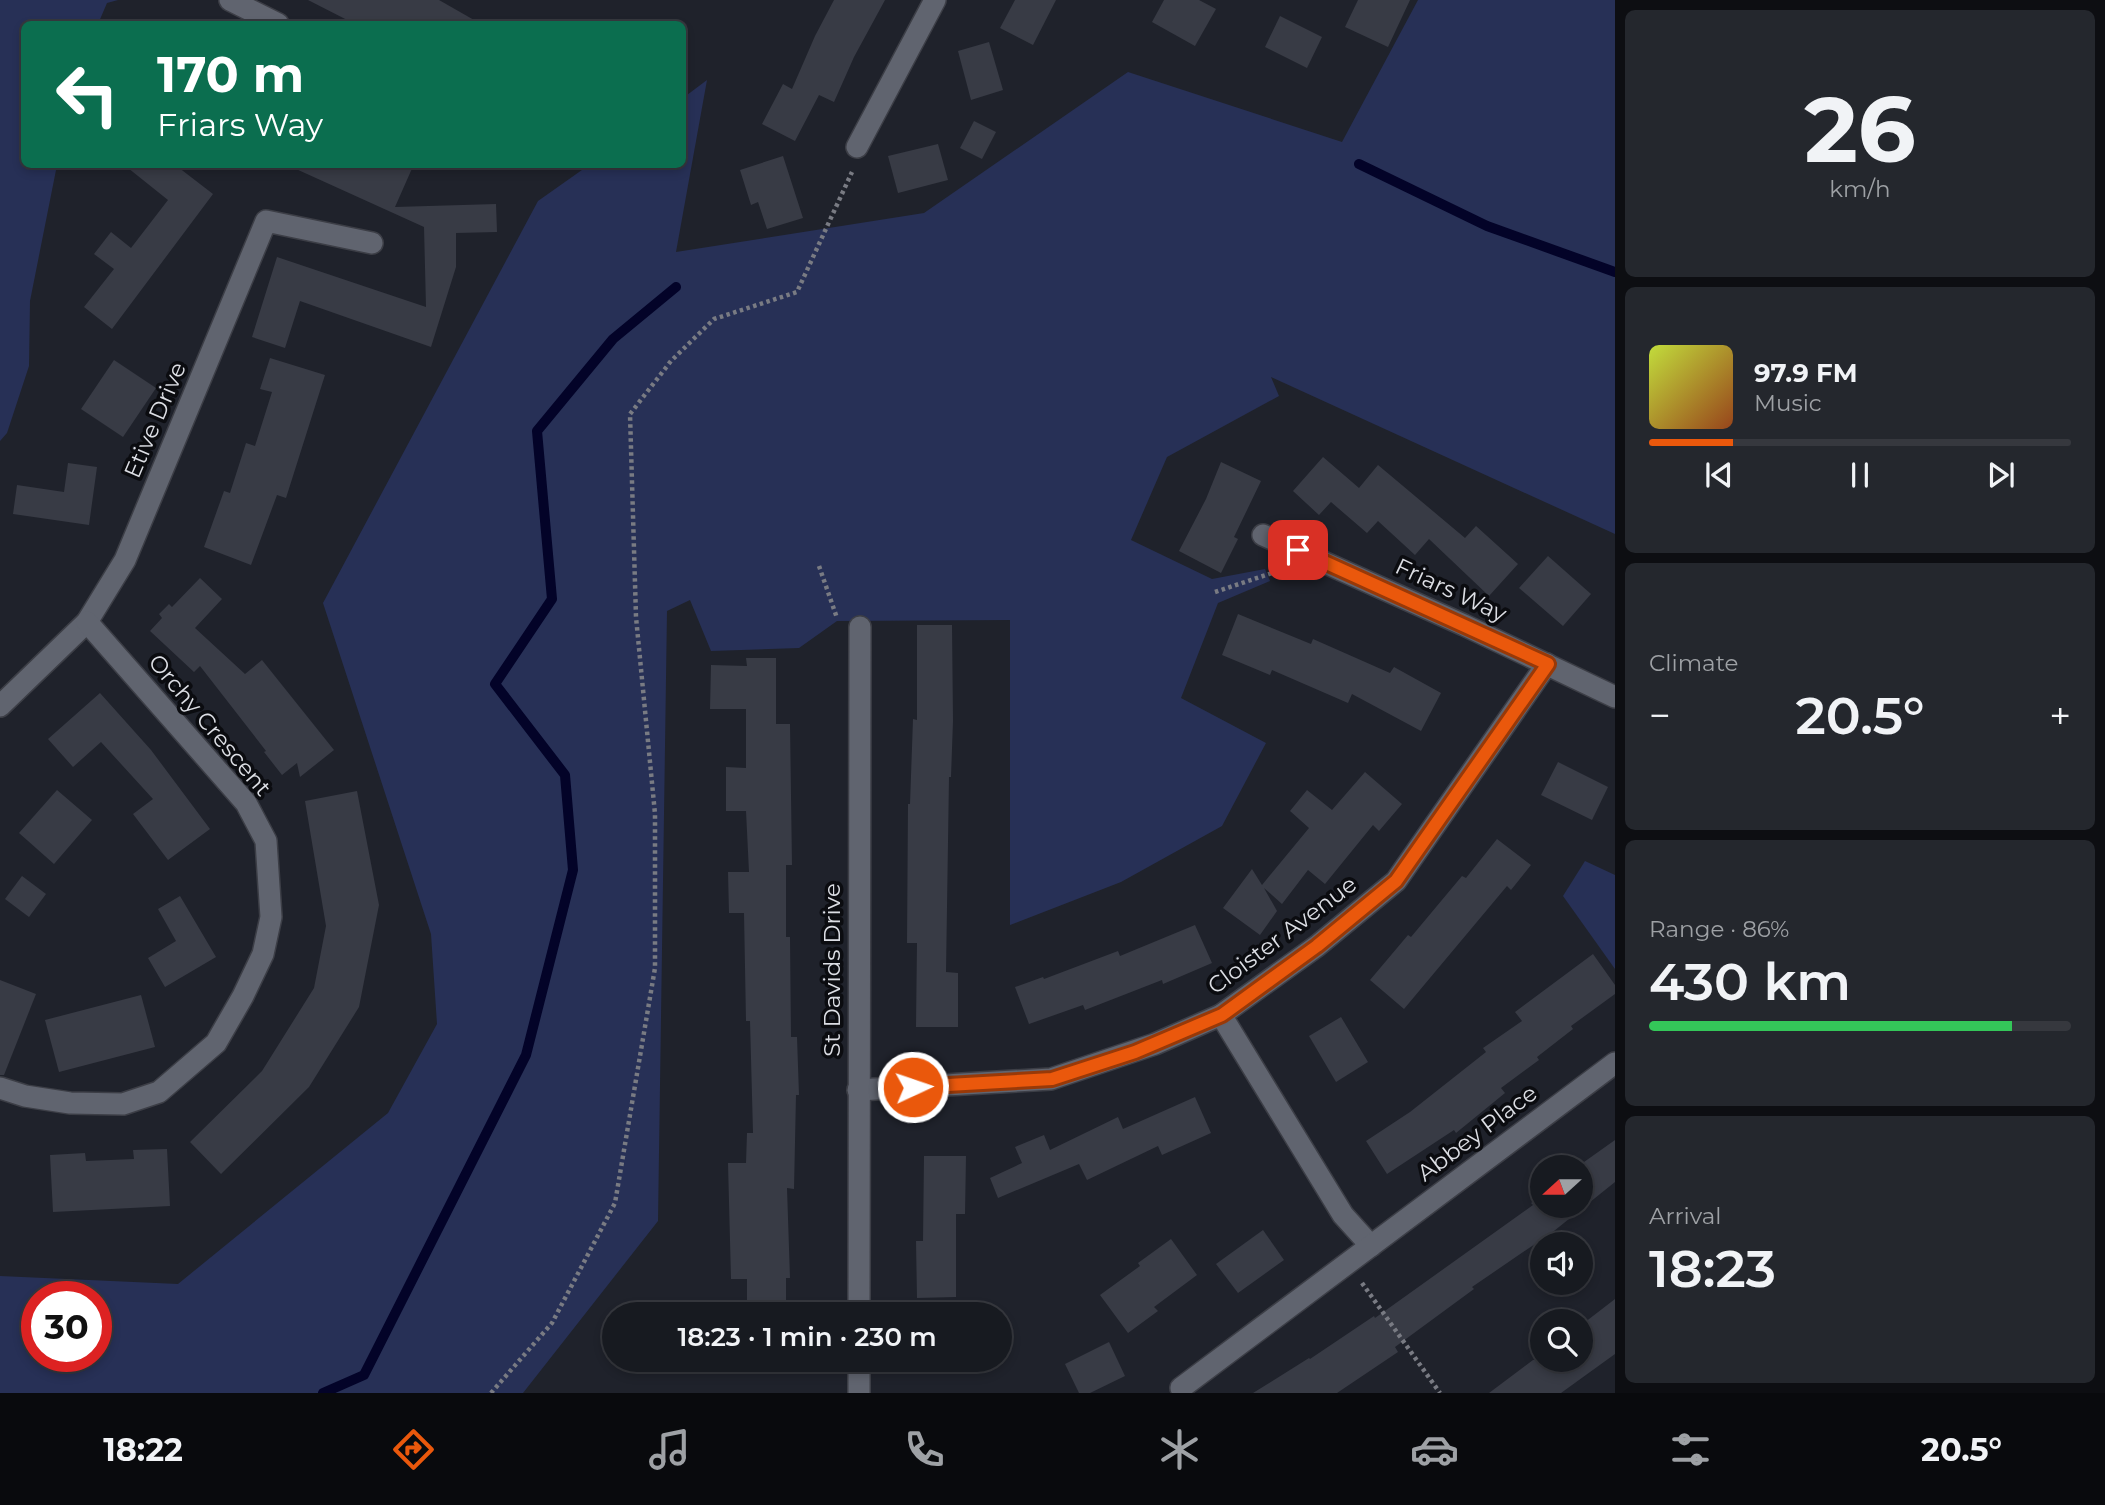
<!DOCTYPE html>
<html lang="en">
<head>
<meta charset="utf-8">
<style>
  :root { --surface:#171a20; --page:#24272d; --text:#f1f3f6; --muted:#9ea1a5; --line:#36383e; --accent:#ea580c }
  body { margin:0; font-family:Montserrat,sans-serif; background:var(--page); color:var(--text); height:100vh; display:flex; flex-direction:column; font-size:26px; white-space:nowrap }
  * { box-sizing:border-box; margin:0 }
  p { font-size:23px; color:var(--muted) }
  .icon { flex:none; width:38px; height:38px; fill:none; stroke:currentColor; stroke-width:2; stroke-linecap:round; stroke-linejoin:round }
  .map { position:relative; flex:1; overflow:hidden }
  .details { display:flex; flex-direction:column; gap:10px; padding:10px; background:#0d0e12; width:490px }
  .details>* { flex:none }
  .top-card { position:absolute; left:21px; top:21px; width:665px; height:147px; border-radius:10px; box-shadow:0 4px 10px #0003,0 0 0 2px var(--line); background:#0b6e4f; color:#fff; overflow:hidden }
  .needle { width:46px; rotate:249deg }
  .fabs { position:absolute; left:1530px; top:1155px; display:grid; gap:14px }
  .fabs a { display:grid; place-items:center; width:63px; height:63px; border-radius:50%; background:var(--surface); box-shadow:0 4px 10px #0003,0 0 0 2px var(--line); font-size:35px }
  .speed { position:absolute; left:21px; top:1281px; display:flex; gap:14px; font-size:35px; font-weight:700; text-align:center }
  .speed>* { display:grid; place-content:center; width:91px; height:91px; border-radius:50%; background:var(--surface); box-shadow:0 4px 10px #0003,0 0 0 2px var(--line); line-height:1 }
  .speed .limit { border:10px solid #d22; background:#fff; color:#111 }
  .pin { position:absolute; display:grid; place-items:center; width:60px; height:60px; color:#fff; margin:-30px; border-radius:14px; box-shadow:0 4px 10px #0006 }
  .me { position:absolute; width:77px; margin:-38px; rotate:87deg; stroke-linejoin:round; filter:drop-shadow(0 0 5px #0008) }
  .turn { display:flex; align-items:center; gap:24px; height:147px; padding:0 21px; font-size:32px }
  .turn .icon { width:91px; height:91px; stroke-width:2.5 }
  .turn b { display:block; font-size:49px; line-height:60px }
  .big { font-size:52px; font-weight:600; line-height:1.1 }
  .details .card { flex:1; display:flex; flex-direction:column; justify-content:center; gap:10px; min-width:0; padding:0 24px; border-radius:10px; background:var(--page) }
  .details .dial { align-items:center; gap:0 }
  .dial b { font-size:91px; line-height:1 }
  .song { display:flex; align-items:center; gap:21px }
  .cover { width:84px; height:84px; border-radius:10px; background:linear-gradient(135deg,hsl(70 70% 55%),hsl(20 70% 35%)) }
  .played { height:7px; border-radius:4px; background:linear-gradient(90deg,var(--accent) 20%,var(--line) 20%) }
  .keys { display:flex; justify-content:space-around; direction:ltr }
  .heat { display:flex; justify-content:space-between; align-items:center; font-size:38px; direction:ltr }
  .charge { height:10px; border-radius:5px; background:linear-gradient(90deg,#34c759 86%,var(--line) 0) }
  .trip { position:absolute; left:602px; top:1302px; width:410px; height:70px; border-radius:35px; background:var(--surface); box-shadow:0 4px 10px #0003,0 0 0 2px var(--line); font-weight:600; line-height:70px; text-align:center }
  .menu { display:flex; height:112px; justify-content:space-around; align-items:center; background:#090a0d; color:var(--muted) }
  .menu .icon { width:49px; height:49px }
  .menu .current { color:var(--accent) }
  .menu b { font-size:32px; color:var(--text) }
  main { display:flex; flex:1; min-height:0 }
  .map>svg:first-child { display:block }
</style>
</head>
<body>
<main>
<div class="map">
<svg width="1615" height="1393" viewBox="0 0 1615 1393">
  <rect width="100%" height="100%" fill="#1f222b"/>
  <!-- green -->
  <g fill="#273056" fill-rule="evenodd">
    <path d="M 0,0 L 118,0 L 107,3 L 98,24 L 24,24 L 24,164 L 57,165 L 30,301 L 29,366 L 7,433 L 0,441 Z"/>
    <path d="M 1418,0 L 1615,0 L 1615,534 L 1271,377 L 1279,396 L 1167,457 L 1131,540 L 1212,579 L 1265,569 L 1270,581 L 1218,603 L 1181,698 L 1266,743 L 1222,826 L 1121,882 L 1010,925 L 1010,620 L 837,621 L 799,648 L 711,651 L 690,600 L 667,611 L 658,1221 L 523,1393 L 0,1393 L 0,1276 L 178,1284 L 388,1113 L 437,1024 L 431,934 L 323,603 L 538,201 L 589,165 L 682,164 L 683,98 L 707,80 L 676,252 L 924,213 L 1128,72 L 1342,142 ZM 37,1297 L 96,1297 L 96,1356 L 37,1356 Z"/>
    <path d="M 1585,861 L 1615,875 L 1615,969 L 1563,896 Z"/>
  </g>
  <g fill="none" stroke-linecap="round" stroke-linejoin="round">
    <!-- stream -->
    <g stroke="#030328" stroke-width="10">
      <path d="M 1359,164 L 1487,226 L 1615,272"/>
      <path d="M 323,1393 L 364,1375 L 526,1055 L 573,870 L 565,775 L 495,684 L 552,599 L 537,431 L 613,339 L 676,287"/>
    </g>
  </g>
  <!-- building -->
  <g fill="#383b45">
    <path d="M 308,0 L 439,0 L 481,24 L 355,24 Z"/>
    <path d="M 834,0 L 885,0 L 854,57 L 834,102 L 819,95 L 795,141 L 762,124 L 783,84 L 792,89 L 815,36 Z"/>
    <path d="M 1015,0 L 1056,0 L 1033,45 L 1000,28 Z"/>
    <path d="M 1164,0 L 1199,0 L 1216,9 L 1195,46 L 1152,22 Z"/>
    <path d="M 1358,0 L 1410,0 L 1388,47 L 1345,27 Z"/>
    <path d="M 1280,16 L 1322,37 L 1307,68 L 1265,47 Z"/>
    <path d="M 989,42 L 1003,90 L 971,100 L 958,51 Z"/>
    <path d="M 974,121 L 996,132 L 982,159 L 960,148 Z"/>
    <path d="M 938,144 L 948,180 L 898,193 L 888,156 Z"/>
    <path d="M 783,156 L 803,218 L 767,229 L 758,202 L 751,205 L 740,170 Z"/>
    <path d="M 123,164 L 174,164 L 213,194 L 112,329 L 84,307 L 114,269 L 94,254 L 111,232 L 131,248 L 168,200 Z"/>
    <path d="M 285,164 L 414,164 L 395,207 L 496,204 L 497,232 L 456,233 L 456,267 L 431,347 L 300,301 L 285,348 L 252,337 L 277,257 L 426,307 L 424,227 Z"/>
    <path d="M 270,358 L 325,375 L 286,498 L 277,495 L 251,565 L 204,547 L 224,491 L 230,493 L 246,443 L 255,446 L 272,392 L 260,389 Z"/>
    <path d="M 114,360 L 156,388 L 123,437 L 81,409 Z"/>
    <path d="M 1323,457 L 1359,488 L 1378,465 L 1465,538 L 1476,526 L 1518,564 L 1489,596 L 1429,539 L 1415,555 L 1378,521 L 1367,533 L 1331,502 L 1319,515 L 1293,491 Z"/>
    <path d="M 1221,462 L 1261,481 L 1234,537 L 1238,539 L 1221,573 L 1179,551 L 1206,499 Z"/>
    <path d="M 68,463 L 97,467 L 89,525 L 13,514 L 17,485 L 64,492 Z"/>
    <path d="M 1548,556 L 1591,594 L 1563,626 L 1519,588 Z"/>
    <path d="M 200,578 L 222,599 L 195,628 L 245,674 L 262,660 L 334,750 L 300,777 L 297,763 L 282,775 L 264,752 L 266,751 L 200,666 L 194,672 L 150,631 L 162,618 L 159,614 L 169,604 L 172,607 Z"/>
    <path d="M 1238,614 L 1311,644 L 1313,639 L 1390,673 L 1394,667 L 1441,693 L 1421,731 L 1352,694 L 1348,703 L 1272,670 L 1270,675 L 1222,655 Z"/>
    <path d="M 917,625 L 952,625 L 953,721 L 951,777 L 949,777 L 946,972 L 958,973 L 958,1027 L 916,1027 L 917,943 L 907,943 L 908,804 L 910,804 L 913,719 L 917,720 Z"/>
    <path d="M 746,658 L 776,658 L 776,724 L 790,724 L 792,865 L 786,865 L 786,937 L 790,937 L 791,1037 L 797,1037 L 799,1095 L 796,1095 L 794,1189 L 787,1188 L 790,1278 L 786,1278 L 786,1314 L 747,1314 L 747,1279 L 731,1279 L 728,1163 L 746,1163 L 747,1133 L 753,1133 L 750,1021 L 746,1021 L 744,913 L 729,913 L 728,872 L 749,872 L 746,811 L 726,811 L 726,767 L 746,768 L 746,709 L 710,709 L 711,665 L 747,666 Z"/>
    <path d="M 100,693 L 151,750 L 210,829 L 168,860 L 133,814 L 153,799 L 101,742 L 73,767 L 48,739 Z"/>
    <path d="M 1558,762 L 1608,787 L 1592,820 L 1541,795 Z"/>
    <path d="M 1365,772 L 1402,804 L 1379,831 L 1373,825 L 1325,884 L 1308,870 L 1282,904 L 1264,888 L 1277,911 L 1260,935 L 1223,908 L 1252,869 L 1262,885 L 1309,828 L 1290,811 L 1307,790 L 1332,810 Z"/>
    <path d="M 57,790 L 92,820 L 54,864 L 19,833 Z"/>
    <path d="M 357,791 L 379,905 L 359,1007 L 309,1087 L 221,1174 L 190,1142 L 262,1071 L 314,988 L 326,926 L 305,801 Z"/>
    <path d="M 1497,839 L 1531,865 L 1511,890 L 1507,886 L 1404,1009 L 1370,980 L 1408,935 L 1411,937 L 1462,876 L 1466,878 Z"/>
    <path d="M 22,876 L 46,894 L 29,917 L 5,899 Z"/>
    <path d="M 180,896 L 216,957 L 165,987 L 148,958 L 176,941 L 158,909 Z"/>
    <path d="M 1195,925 L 1212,963 L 1163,984 L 1162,980 L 1085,1010 L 1083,1005 L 1029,1024 L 1015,987 L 1043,977 L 1044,979 L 1118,951 L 1120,956 Z"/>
    <path d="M 1593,954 L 1615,985 L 1615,994 L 1571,1026 L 1573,1029 L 1537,1057 L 1539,1060 L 1501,1088 L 1505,1093 L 1456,1133 L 1454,1130 L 1387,1174 L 1366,1141 L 1410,1112 L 1486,1052 L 1483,1048 L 1522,1021 L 1515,1012 Z"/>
    <path d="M 0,980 L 36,994 L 4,1075 L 0,1075 Z"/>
    <path d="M 141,995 L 155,1047 L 59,1072 L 45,1020 Z"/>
    <path d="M 1341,1017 L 1368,1062 L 1336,1082 L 1309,1036 Z"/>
    <path d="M 1195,1097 L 1211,1133 L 1162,1155 L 1158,1146 L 1087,1180 L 1079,1164 L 998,1198 L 990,1178 L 1022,1163 L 1015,1147 L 1044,1135 L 1050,1150 L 1118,1117 L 1123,1129 Z"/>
    <path d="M 1615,1140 L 1615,1182 L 1554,1231 L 1472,1287 L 1474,1289 L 1395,1347 L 1398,1352 L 1337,1393 L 1253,1393 L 1309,1358 L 1310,1359 L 1374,1316 L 1375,1318 L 1533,1205 L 1531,1203 L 1542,1195 L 1542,1206 L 1580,1206 L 1580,1167 L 1577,1167 Z"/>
    <path d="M 167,1149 L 170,1206 L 53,1212 L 50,1155 L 85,1153 L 86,1161 L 134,1159 L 133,1150 Z"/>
    <path d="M 924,1156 L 966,1156 L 965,1214 L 956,1214 L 956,1297 L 917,1298 L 916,1241 L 923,1241 Z"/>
    <path d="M 1263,1230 L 1284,1260 L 1238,1293 L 1216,1264 Z"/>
    <path d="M 1171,1239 L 1197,1275 L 1154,1307 L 1158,1311 L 1128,1333 L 1100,1295 L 1140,1266 L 1138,1263 Z"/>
    <path d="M 1615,1299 L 1615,1354 L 1561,1393 L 1489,1393 L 1533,1360 L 1580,1360 L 1580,1326 Z"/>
    <path d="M 1109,1342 L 1125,1376 L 1090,1393 L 1079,1393 L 1065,1364 Z"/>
  </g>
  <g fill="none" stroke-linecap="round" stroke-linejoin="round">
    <!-- minor casing -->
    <g stroke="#3c3e46" stroke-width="24">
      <g id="minor">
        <path d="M 230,0 L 278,24"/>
        <path d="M 857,147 L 935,0"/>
        <path d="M 1263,535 L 1464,625 L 1615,697"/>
        <path d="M 0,706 L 87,622 L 125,560 L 266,221 L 372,243"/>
        <path d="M 1221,1015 L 1343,1215 L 1371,1246"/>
        <path d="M 0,1088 L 25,1096 L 70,1103 L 123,1104 L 159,1092 L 216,1043 L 243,996 L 263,954 L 271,917 L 266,841 L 246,803 L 87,622"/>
        <path d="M 858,1090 L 1051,1079 L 1155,1044 L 1221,1015 L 1317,946 L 1396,881 L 1547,664"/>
        <path d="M 859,1314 L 860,627"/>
        <path d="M 859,1360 L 859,1393"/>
        <path d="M 1181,1388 L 1615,1063"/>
      </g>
    </g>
    <!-- path -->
    <g stroke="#797b83" stroke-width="4.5" stroke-dasharray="3.5 3.5" stroke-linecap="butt">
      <path d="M 819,566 L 837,618"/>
      <path d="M 1215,592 L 1278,571"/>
      <path d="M 1362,1283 L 1440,1393"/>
      <path d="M 491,1393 L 552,1323 L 615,1203 L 655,968 L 655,814 L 636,617 L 630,414 L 671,361 L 714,319 L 797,292 L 852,172"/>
    </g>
    <!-- minor -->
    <use href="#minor" stroke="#60646f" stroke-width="21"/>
  </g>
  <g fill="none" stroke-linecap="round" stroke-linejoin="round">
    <!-- route casing -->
    <g stroke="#983908" stroke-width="18">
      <path id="route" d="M 913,1087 L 1052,1079 L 1135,1052 L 1222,1015 L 1317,946 L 1396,881 L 1548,664 L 1298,550"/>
    </g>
    <!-- route -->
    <use href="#route" stroke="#ea580c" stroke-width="12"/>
  </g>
  <g text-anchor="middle" stroke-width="7" stroke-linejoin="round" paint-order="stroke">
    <!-- street labels -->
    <g font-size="23" fill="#dcdee4" stroke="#0b0c10">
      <text transform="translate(155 420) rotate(-67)" y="8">Etive Drive</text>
      <text transform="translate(1451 590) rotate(25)" y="8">Friars Way</text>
      <text transform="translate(210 725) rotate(50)" y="8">Orchy Crescent</text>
      <text transform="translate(1282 935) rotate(-37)" y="8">Cloister Avenue</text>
      <text transform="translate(832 970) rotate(-90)" y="8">St Davids Drive</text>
      <text transform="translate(1477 1133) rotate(-37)" y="8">Abbey Place</text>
    </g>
  </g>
</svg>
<div class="fabs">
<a><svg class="needle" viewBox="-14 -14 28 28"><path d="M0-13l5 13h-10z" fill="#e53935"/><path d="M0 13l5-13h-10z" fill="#9ea1a5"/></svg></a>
<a><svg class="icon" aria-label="sound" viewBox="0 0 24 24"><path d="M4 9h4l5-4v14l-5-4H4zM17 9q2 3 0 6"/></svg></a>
<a><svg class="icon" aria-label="search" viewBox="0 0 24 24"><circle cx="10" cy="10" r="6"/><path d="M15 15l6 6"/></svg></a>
</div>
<div class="speed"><div class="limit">30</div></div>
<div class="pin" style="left:1298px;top:550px;background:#d93025"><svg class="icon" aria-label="arrive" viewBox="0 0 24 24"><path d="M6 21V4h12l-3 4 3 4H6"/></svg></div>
<svg class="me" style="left:913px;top:1087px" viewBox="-20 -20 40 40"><circle r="17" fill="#ea580c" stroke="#fff" stroke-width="3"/><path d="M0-11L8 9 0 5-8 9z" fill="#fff"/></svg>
<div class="trip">18:23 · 1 min · 230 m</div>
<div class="top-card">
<div class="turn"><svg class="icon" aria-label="left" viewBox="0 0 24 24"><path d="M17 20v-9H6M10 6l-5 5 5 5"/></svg><div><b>170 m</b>Friars Way</div></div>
</div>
</div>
<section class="details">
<div class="card dial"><b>26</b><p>km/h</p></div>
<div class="card">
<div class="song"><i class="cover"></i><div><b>97.9 FM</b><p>Music</p></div></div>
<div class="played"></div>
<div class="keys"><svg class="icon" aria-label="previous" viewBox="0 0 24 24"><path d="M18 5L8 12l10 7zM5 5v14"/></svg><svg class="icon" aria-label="pause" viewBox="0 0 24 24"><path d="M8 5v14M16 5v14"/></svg><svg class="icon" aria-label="next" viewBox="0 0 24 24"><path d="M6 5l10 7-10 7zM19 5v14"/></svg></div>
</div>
<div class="card"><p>Climate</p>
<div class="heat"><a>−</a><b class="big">20.5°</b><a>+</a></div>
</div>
<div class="card"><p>Range · 86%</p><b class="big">430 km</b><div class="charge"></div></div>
<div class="card"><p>Arrival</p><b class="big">18:23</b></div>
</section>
</main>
<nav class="menu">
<b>18:22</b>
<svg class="icon current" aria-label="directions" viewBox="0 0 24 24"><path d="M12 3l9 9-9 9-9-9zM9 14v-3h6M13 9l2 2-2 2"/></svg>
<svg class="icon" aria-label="music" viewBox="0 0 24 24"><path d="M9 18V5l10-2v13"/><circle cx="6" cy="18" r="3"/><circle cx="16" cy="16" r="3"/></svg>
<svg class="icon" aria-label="phone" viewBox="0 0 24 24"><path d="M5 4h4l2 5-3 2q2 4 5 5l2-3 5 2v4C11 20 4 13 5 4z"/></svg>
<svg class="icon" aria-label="climate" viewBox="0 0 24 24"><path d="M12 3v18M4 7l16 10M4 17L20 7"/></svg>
<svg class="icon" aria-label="car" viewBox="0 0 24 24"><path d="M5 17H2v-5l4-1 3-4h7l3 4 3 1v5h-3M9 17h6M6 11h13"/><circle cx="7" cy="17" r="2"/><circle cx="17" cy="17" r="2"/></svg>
<svg class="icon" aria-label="filters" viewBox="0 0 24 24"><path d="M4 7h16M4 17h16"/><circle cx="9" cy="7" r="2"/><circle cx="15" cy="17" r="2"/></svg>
<b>20.5°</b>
</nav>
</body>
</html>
